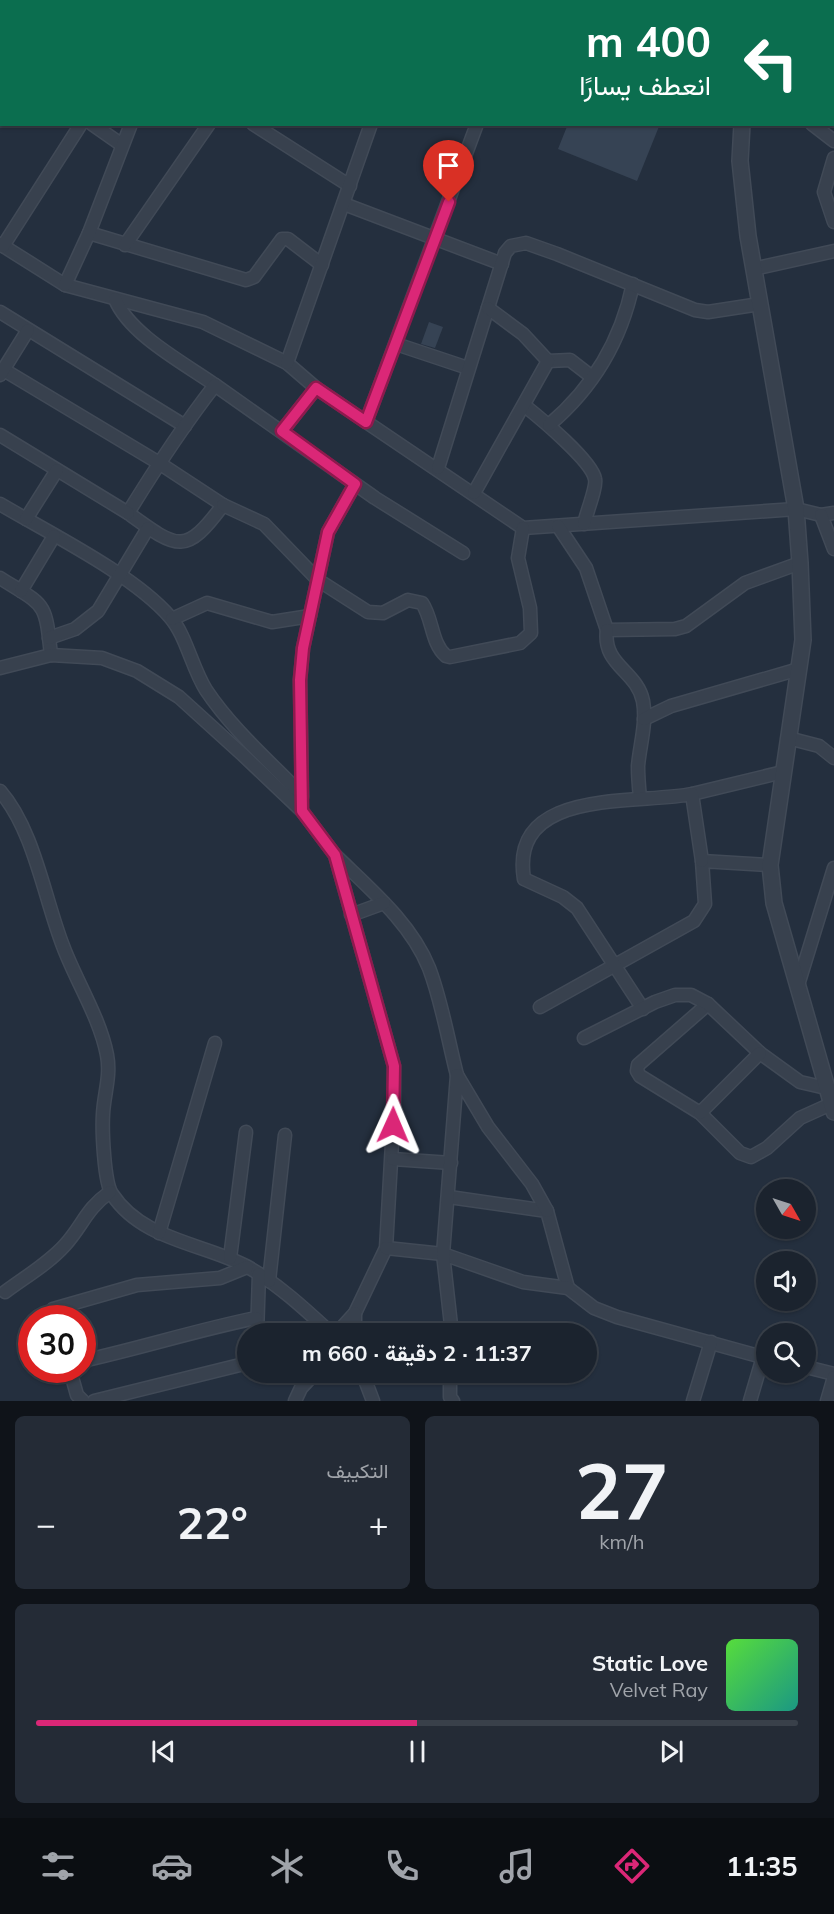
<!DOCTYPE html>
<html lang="ar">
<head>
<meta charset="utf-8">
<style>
  :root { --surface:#1b232e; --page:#242b36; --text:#f1f3f6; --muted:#a0a4aa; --line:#39404a; --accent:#db2777 }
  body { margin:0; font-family:Mulish,Vazirmatn,sans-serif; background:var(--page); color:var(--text); direction:rtl; height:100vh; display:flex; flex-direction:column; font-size:22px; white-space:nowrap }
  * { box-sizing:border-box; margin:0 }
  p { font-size:20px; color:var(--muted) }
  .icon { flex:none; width:33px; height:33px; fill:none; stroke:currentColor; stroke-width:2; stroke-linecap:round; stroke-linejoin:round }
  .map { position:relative; height:1401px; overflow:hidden; direction:ltr }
  .details { display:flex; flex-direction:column; gap:15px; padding:15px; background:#0f1319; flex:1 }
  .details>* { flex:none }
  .hud { position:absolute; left:0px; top:0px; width:834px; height:126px; box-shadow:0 2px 4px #0004,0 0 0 2px var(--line); direction:rtl; background:#0b6e4f; color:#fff; overflow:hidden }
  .needle { width:39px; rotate:129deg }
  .tools { position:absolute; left:756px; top:1179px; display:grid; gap:12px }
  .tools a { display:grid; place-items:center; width:60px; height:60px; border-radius:50%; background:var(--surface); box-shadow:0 2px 4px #0004,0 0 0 2px var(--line); font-size:30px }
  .speed { position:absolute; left:18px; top:1305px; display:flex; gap:12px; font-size:30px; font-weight:700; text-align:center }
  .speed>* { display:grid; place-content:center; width:78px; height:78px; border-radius:50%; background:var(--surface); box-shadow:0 2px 4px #0004,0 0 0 2px var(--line); line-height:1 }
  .speed .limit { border:9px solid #d22; background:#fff; color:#111 }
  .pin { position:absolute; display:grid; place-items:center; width:51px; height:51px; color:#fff; margin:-62px -26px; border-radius:50% 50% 50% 0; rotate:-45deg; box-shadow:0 0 6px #0007 }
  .pin .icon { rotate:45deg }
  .me { position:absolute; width:66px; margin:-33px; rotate:1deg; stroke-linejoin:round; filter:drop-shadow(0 0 4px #0008) }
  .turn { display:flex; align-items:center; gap:21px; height:126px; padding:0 24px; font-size:27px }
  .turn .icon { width:78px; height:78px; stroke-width:2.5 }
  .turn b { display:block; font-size:42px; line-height:51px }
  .big { font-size:45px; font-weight:700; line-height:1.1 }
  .details .tile { flex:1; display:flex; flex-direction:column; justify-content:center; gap:9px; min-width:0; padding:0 21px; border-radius:9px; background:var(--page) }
  .details .dial { align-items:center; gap:0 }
  .dial b { font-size:78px; line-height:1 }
  .song { display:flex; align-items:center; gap:18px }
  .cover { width:72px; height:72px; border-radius:9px; background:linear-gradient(135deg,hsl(110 70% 55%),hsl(170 70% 35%)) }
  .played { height:6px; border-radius:3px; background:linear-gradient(90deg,var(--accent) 50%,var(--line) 50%) }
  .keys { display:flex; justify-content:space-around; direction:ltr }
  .heat { display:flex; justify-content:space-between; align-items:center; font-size:33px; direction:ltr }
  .details .tiles { flex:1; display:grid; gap:15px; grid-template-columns:1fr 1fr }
  .tile:last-child { grid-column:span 2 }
  .trip { position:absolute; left:237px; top:1323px; width:360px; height:60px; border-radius:30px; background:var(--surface); box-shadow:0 2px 4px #0004,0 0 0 2px var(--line); font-weight:700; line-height:60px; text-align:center; direction:rtl }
  .tab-bar { display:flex; height:96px; justify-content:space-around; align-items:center; background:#0b0e12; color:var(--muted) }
  .tab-bar .icon { width:42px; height:42px }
  .tab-bar .selected { color:var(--accent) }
  .tab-bar b { font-size:27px; color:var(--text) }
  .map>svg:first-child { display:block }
</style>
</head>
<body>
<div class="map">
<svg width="834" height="1401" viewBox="0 0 834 1401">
  <rect width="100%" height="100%" fill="#242f3e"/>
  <!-- building -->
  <g fill="#364354">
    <path d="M 568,124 L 660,124 L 637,181 L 558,149 Z"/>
    <path d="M 429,322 L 443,327 L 435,348 L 421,344 Z"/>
  </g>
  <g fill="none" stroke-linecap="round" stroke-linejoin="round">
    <!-- minor casing -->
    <g stroke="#414a57" stroke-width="15">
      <g id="minor">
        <path d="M 27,0 L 30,2"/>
        <path d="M 381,0 L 385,2"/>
        <path d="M 186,2 L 187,0"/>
        <path d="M 415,2 L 415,0"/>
        <path d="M 522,2 L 522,0"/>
        <path d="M 764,2 L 764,0"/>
        <path d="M 824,2 L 824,0"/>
        <path d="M 0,62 L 2,63"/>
        <path d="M 92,124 L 122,145"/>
        <path d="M 253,124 L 350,186"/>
        <path d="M 812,124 L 834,141"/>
        <path d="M 834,158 L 824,192 L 834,222"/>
        <path d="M 344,204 L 502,264"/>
        <path d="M 89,233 L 246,280 L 254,277 L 282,239 L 288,239 L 322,265"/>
        <path d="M 0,244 L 65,285 L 203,322 L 287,363 L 316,388 L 523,528 L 796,509 L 821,515 L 834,513"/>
        <path d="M 125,245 L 209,124"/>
        <path d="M 3,246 L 81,124"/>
        <path d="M 753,269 L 834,251"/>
        <path d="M 65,285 L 89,233 L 131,124"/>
        <path d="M 115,299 C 130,335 184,363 215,385"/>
        <path d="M 0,312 L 185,426"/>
        <path d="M 396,344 L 468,368"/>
        <path d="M 548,361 L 570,360 L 592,377"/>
        <path d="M 287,363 L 371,124"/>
        <path d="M 4,370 L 159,463 L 223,505 C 185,556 178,549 128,513 C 155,469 183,426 215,385 L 375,498 L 463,553"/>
        <path d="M 0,375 L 28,330"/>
        <path d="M 525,406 C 540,418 592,461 595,479 C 597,487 586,514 584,524"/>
        <path d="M 366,422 L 477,124"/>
        <path d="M 549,425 C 594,387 621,341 633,284"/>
        <path d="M 282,431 L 316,388"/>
        <path d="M 0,435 L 128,513"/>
        <path d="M 438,468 L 505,253 L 511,246 L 526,243 L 557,254 L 695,310 L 708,312 L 760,304"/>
        <path d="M 474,493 L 548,361 L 523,334 L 488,308"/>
        <path d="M 0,504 C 49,533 134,575 170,617 C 186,635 192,668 206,690 C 232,729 269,761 301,794"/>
        <path d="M 223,505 L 264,524 L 318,580 L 368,612 L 383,613 L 408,600 L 422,603 C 433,619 431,643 446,656 L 450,657 L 520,643 L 531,633 L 530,608 L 518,558 L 523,528"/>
        <path d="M 821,515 L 834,549"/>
        <path d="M 26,519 L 57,470"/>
        <path d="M 558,526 L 586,568 L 607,630 L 675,629 L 686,626 L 745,583 L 800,563"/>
        <path d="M 0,578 C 46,607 45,600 51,655"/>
        <path d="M 21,591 L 54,536"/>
        <path d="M 172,619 L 207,603 L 272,622 L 310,616"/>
        <path d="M 607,630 C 602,665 637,671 643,701 C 647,723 640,744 638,766 C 638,776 639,788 640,798"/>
        <path d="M 49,638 L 75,629 L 98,611 L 148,528"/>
        <path d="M 0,668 L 51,655 L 102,658 L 137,671 L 179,697 L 243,755 L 302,811 L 335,855 L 394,1066 L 394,1108 L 386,1248 L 355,1313 L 336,1334"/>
        <path d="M 644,719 L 671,706 L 799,669"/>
        <path d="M 788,738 L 819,746 L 834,758"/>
        <path d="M 0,791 C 34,830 44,897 63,946 C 76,981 100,1018 107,1055 C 111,1076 104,1094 103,1114 C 102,1130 104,1182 112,1194 C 142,1240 202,1243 246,1266 C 277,1283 306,1310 332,1334"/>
        <path d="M 692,794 L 783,772"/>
        <path d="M 302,797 L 300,680 L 303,648 L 328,532 L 355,484"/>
        <path d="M 336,856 C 370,889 411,923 429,968 C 442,1002 448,1040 457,1075"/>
        <path d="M 351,915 L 384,903"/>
        <path d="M 798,985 L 834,868"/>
        <path d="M 708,1004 L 638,1065 L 637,1071 L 640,1076 L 700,1113 L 740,1153 L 751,1157 L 767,1148 L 800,1118 L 831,1104"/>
        <path d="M 540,1007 L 694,921 L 705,904 L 702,861 L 770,865"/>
        <path d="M 643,1009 L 577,908 L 563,897 L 524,879 C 509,787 636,805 692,794 L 702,861"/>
        <path d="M 584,1038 L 655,1002 L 675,995 L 691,995 L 708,1004 L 760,1053 L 800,1082 L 826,1088"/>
        <path d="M 700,1113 L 760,1053"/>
        <path d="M 393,1159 L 451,1163"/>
        <path d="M 449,1197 L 547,1211 L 568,1288"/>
        <path d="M 159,1233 L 215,1043"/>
        <path d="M 386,1248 L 443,1254 L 523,1282 L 568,1288 L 594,1308 L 617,1317 L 766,1358"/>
        <path d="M 230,1258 L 246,1132"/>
        <path d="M 269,1281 L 285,1135"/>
        <path d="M 5,1292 C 25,1277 48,1264 65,1245 C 83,1225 86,1209 110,1192"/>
        <path d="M 53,1309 L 137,1285 L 220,1278 L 247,1267"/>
        <path d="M 355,1313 L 355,1334"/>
        <path d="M 257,1334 L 259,1274"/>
        <path d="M 452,1334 L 443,1254 L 457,1075 L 488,1127 L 532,1184 L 547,1211"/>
        <path d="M 82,1361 C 141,1348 197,1330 256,1318"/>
        <path d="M 806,1367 L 834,1374"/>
        <path d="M 70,1370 L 77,1395 L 83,1401"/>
        <path d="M 362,1372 L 373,1401"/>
        <path d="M 450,1372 L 450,1397 L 453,1401"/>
        <path d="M 94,1401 L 248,1363"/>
        <path d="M 295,1401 L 301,1388 L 316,1372"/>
        <path d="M 693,1401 L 711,1342"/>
        <path d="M 750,1401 L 763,1357"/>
        <path d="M 827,1401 L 834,1377"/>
      </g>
    </g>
    <!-- tertiary casing -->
    <g stroke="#414a57" stroke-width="18">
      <g id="tertiary">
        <path d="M 577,0 L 580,2"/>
        <path d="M 739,0 L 739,2"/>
        <path d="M 742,124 L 740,161 L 748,236 L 796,509 L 800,563 L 803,640 L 770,865 L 774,903 L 834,1112"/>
      </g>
    </g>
    <!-- minor -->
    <use href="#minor" stroke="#38414e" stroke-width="12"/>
    <!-- tertiary -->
    <use href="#tertiary" stroke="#38414e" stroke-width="15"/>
  </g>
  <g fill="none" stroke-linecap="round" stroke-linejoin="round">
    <!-- route casing -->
    <g stroke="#8e194d" stroke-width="15">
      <path id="route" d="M 393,1125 L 394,1066 L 335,855 L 302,811 L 300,680 L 303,648 L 328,532 L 355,484 L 282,431 L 316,388 L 366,422 L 449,202"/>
    </g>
    <!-- route -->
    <use href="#route" stroke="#db2777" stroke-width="10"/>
  </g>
</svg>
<div class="tools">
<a><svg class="needle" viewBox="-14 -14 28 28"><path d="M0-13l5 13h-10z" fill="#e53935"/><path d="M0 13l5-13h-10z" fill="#a0a4aa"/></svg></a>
<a><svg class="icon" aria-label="sound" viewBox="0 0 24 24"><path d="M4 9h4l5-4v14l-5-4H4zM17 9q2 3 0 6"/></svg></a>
<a><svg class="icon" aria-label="search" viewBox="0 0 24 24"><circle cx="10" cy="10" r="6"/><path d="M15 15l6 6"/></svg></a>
</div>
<div class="speed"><div class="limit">30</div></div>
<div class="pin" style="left:449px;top:202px;background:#d93025"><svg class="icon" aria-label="arrive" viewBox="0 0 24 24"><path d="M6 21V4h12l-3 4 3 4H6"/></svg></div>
<svg class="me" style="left:393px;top:1125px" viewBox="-20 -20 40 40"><path d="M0-17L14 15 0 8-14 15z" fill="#db2777" stroke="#fff" stroke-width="4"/></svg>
<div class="trip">11:37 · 2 دقيقة · 660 m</div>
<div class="hud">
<div class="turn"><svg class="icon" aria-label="left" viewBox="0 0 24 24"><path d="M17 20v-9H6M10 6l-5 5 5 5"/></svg><div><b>400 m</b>انعطف يسارًا</div></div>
</div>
</div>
<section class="details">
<div class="tiles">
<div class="tile dial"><b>27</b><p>km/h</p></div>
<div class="tile"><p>التكييف</p>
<div class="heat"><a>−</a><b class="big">22°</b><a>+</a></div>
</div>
<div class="tile">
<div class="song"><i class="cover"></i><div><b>Static Love</b><p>Velvet Ray</p></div></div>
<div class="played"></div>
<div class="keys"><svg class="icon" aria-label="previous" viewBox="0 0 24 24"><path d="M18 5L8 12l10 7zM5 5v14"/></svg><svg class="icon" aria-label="pause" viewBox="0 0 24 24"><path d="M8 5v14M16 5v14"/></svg><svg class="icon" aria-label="next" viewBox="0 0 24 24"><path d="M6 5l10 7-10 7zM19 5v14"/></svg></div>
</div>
</div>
</section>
<nav class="tab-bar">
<b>11:35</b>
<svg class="icon selected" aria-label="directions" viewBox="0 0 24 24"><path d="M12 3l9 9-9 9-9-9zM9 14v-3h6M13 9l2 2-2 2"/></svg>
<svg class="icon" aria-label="music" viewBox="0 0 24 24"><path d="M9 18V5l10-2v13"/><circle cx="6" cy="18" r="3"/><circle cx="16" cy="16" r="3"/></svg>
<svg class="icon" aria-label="phone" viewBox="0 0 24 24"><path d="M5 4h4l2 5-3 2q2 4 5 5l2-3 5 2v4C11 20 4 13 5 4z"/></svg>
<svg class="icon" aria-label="climate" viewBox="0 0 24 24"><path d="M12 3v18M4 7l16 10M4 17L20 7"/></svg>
<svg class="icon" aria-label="car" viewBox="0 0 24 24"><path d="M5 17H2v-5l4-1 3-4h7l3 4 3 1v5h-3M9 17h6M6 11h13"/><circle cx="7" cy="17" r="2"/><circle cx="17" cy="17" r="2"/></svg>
<svg class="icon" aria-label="filters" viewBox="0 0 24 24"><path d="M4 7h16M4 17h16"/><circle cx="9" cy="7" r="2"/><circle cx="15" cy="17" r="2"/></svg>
</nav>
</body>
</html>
